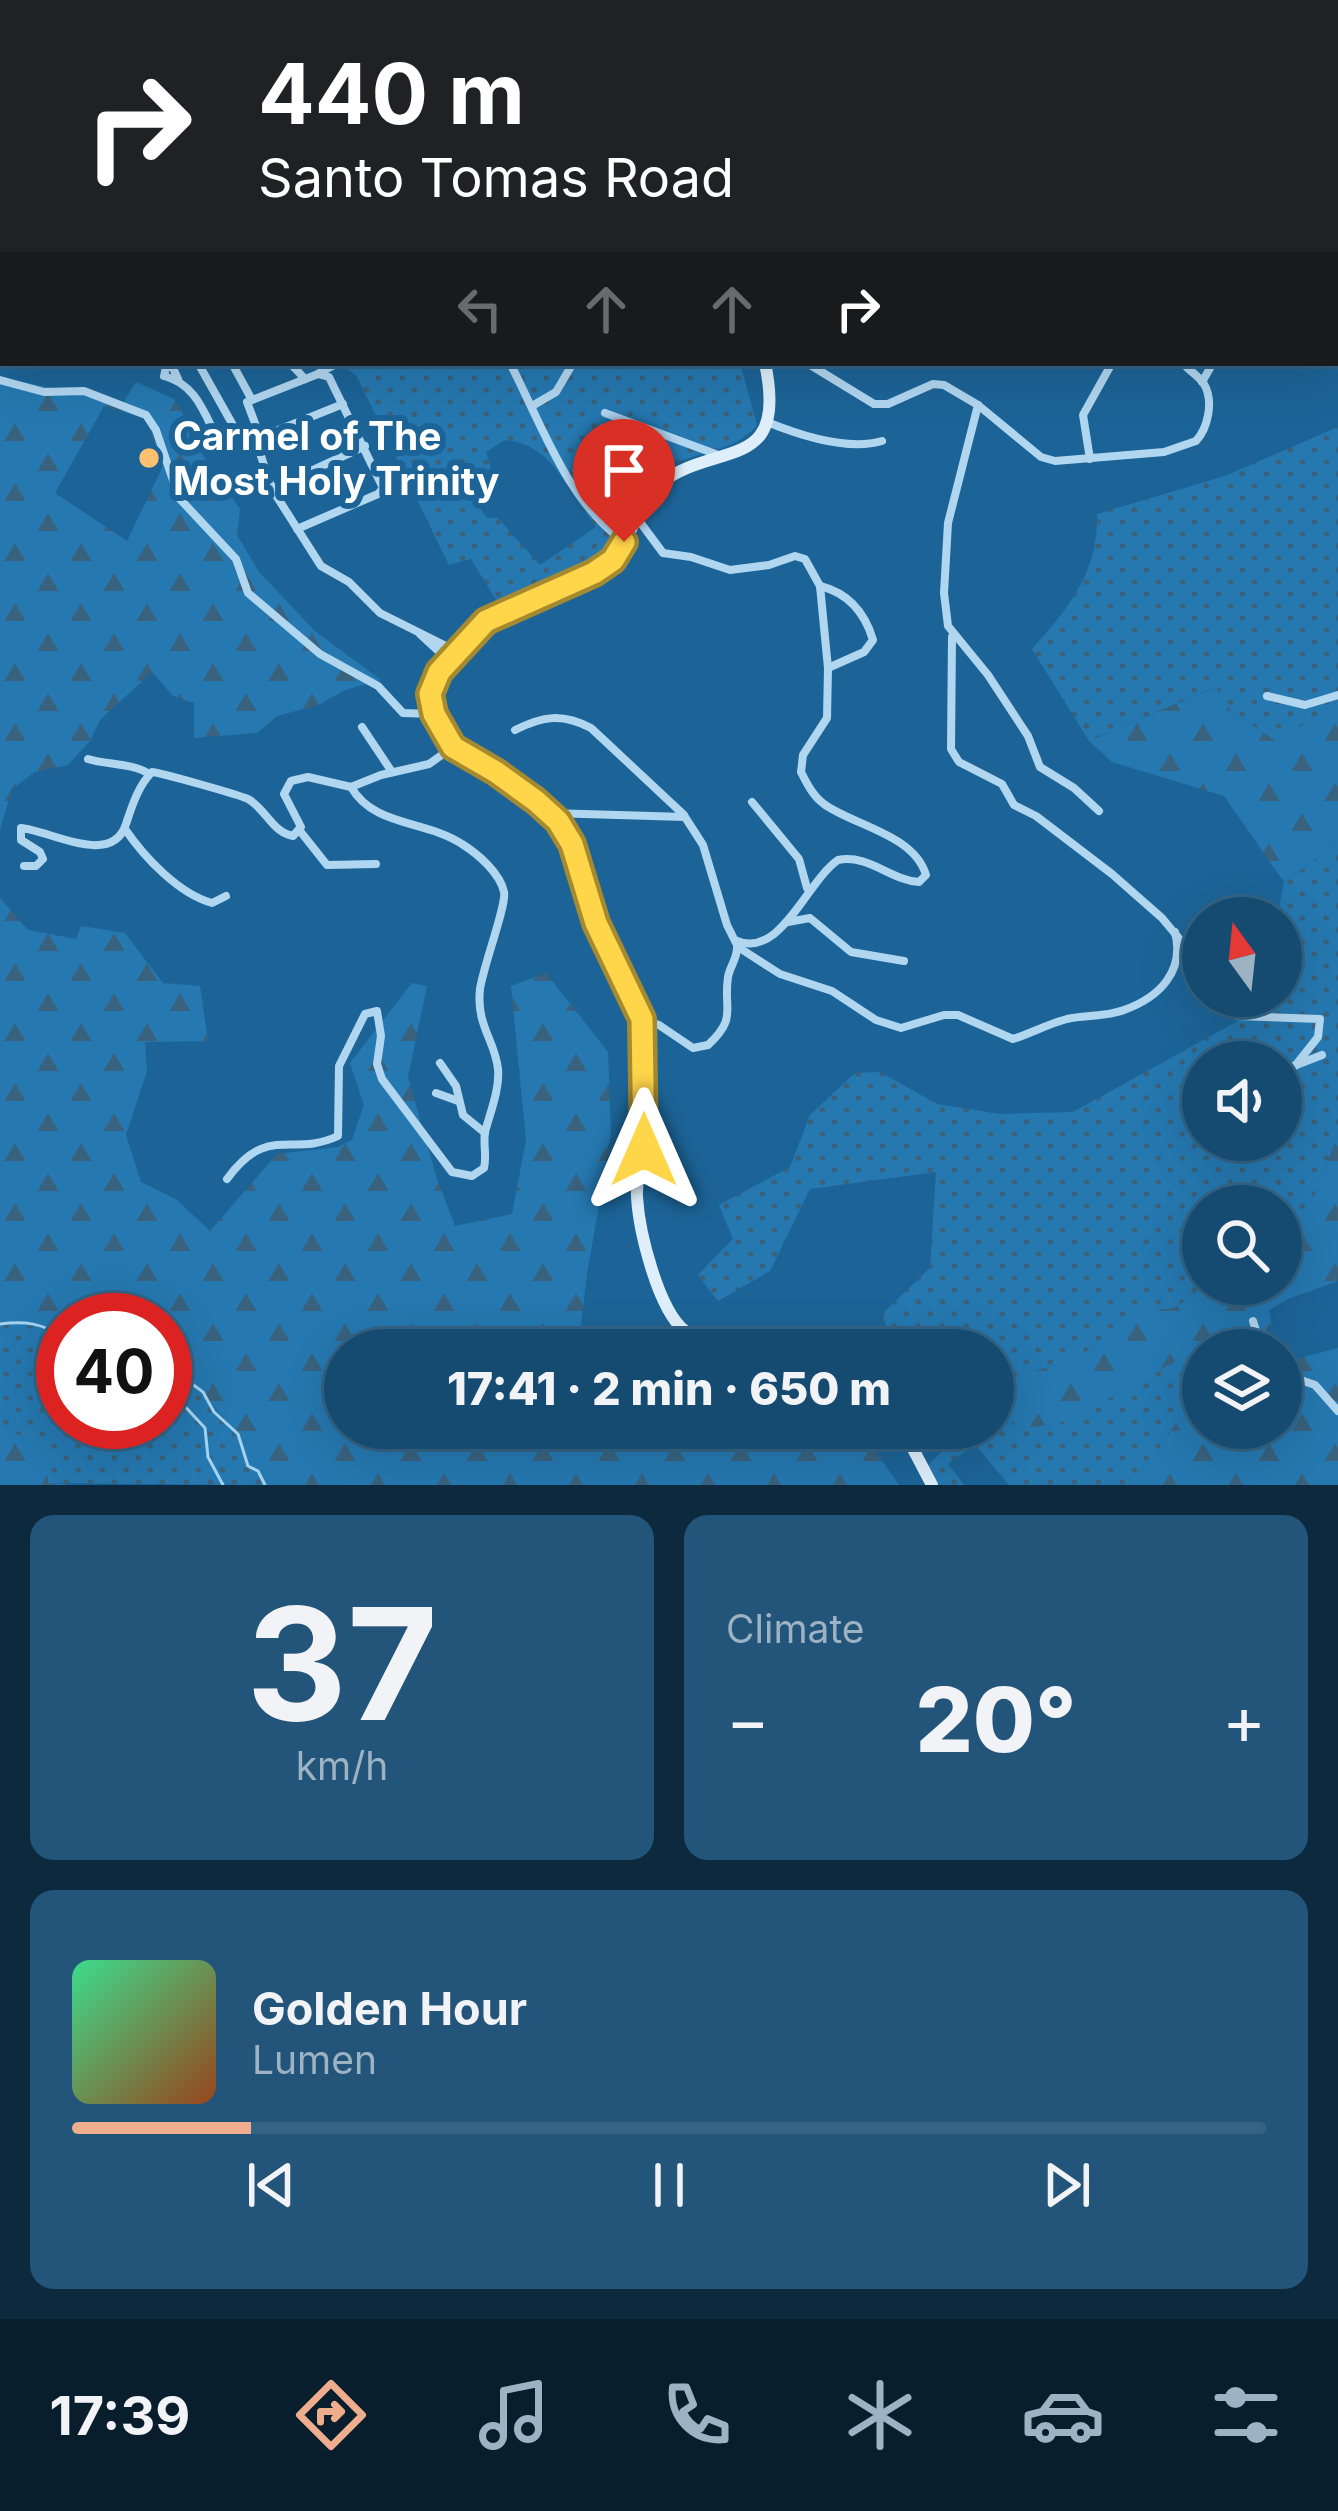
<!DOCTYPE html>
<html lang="en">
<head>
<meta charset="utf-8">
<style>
  :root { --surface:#154b71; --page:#225579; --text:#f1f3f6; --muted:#9db3c3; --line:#346384; --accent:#eead8d }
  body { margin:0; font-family:Inter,sans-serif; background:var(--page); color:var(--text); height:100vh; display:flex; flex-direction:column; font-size:45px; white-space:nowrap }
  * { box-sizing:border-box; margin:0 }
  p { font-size:39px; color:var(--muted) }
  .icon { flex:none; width:66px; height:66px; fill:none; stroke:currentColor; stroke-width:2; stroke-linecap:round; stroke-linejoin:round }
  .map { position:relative; height:1485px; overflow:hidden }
  .panel { display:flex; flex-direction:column; gap:30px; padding:30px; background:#0c293e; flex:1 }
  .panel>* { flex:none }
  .top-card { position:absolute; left:0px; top:0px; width:1338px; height:366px; box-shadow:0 12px 48px #0002,0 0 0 3px var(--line); background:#202124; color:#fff; overflow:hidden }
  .needle { width:78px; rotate:345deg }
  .controls { position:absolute; left:1182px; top:897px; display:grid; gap:24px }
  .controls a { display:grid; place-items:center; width:120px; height:120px; border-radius:50%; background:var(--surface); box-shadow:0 12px 48px #0002,0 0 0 3px var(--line); font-size:60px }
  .speed { position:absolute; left:36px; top:1293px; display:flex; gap:24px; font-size:60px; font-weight:700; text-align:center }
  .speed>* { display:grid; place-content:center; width:156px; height:156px; border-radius:50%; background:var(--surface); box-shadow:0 12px 48px #0002,0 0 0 3px var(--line); line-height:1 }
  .speed .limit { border:18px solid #d22; background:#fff; color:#111 }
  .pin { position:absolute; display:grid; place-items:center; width:102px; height:102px; color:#fff; margin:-123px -51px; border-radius:50% 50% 50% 0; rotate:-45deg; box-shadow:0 0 12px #0007 }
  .pin .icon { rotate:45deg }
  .me { position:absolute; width:132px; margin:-66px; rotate:0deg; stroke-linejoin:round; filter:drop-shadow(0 0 9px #0008) }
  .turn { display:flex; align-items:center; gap:42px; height:252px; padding:0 60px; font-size:54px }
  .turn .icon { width:156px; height:156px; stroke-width:2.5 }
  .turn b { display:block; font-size:84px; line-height:102px }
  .lanes { display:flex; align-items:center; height:114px; padding:0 60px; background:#0003; justify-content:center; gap:60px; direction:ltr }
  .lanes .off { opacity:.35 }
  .big { font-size:90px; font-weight:800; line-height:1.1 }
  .panel .card { flex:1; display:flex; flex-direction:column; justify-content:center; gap:18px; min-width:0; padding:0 42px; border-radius:24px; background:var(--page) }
  .panel .dial { align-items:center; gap:0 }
  .dial b { font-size:156px; line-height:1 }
  .song { display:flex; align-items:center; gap:36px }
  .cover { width:144px; height:144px; border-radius:18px; background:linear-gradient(135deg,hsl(150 70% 55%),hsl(20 70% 35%)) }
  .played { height:12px; border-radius:6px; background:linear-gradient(90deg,var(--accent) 15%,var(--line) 15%) }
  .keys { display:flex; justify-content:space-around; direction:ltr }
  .heat { display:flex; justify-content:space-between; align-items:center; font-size:66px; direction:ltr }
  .panel .tiles { flex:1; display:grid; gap:30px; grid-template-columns:1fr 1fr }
  .card:last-child { grid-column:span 2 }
  .trip { position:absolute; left:324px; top:1329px; width:690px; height:120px; border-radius:60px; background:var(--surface); box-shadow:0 12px 48px #0002,0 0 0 3px var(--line); font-weight:800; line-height:120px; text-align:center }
  .dock { display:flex; height:192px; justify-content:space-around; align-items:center; background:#081e2d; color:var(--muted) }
  .dock .icon { width:84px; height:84px }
  .dock .active { color:var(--accent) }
  .dock b { font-size:54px; color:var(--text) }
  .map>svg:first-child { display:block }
</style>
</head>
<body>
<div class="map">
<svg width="1338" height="1485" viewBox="0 0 1338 1485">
  <defs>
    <pattern id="grass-dots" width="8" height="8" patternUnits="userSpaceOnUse" patternTransform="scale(3)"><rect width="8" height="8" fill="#2578b0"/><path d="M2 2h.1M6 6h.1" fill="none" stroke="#38627e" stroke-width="1.8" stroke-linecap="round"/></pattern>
    <pattern id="forest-firs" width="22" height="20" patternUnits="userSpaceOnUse" patternTransform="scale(3)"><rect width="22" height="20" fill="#2578b0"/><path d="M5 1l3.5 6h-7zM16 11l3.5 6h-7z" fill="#38627e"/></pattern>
  </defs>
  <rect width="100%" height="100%" fill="#1c6497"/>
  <!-- grass -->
  <g fill="url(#grass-dots)" fill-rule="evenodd">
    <path d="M 349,363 L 740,363 L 757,425 C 732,456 687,450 656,474 C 637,489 636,510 625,531 C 602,576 547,594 501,608 L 471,559 L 449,565 L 356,375 L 346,368 ZM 505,440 C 555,445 567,492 596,527 L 540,565 L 498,518 L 487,518 L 481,510 L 484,484 L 493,475 L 486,452 Z"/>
    <path d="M 1338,427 L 1338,701 L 1277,742 L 1231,711 L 1215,687 L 1089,741 L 1032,649 C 1068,609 1099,571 1097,514 L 1225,476 Z"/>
    <path d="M 1338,842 L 1338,1135 L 1313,1200 L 1281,1233 L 1281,1206 L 1203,1206 L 1203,1284 L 1215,1284 L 1173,1308 L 1136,1313 L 1108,1340 L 1068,1362 L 1031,1372 L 1208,1343 L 1233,1346 L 1235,1350 L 1203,1350 L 1203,1408 L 1175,1425 L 1155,1455 L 1125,1485 L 1009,1485 L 975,1444 L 948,1464 L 964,1485 L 932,1485 L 925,1468 L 967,1428 L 993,1428 L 993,1350 L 937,1350 L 930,1328 L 893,1345 L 882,1314 L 930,1268 L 936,1172 L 810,1189 L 770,1271 L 718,1301 L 698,1275 L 733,1239 L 719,1205 L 790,1167 L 810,1115 L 855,1073 L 880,1072 L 937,1104 L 1001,1114 L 1073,1112 L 1256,1011 L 1260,996 L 1281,996 L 1281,918 L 1277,918 L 1284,882 ZM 1203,1062 L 1281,1062 L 1281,1140 L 1203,1140 Z"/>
    <path d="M 26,1321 L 45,1326 L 63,1337 L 63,1422 L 165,1422 L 165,1364 C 211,1395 240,1436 265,1485 L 48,1483 L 43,1449 L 0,1425 L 0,1324 Z"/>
  </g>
  <!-- forest -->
  <g fill="url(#forest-firs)" fill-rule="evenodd">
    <path d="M 0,377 L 123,403 L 136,382 L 174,399 L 180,408 L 204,457 L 240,509 L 237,535 L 259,572 L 315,631 L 381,680 L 345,690 L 318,705 L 277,716 L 257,733 L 194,738 L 194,703 L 173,696 L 152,672 L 100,720 L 90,741 L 68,765 L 35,772 L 12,789 L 0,830 ZM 104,406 L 146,419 L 163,466 L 127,541 L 55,493 Z"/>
    <path d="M 1216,687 L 1231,711 L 1277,742 L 1338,701 L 1338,842 L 1284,882 L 1224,796 L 1112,762 L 1089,741 Z"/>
    <path d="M 0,898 L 28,930 L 76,939 L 81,926 L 125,933 L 163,983 L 200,986 L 208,1041 L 145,1042 L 147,1071 L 126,1135 L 141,1182 L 177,1200 L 210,1231 L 277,1154 L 338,1147 L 352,1140 L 364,1105 L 350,1063 L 412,983 L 427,986 L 408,1077 L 437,1179 L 455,1226 L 512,1214 L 526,1140 L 511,986 L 546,973 L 608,1052 L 611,1136 L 587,1274 L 578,1350 L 345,1350 L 345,1428 L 664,1428 L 706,1437 L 728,1428 L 859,1428 L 899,1485 L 265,1485 L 258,1471 L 248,1466 C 235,1422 203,1390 165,1364 L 165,1320 L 63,1320 L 63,1337 C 41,1323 25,1321 0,1324 Z"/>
    <path d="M 1338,1135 L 1338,1281 L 1288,1299 L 1269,1310 L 1271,1324 L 1267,1331 L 1275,1350 L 1235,1350 L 1233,1346 L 1208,1343 L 1068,1421 L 1022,1429 L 1007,1418 L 1011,1396 L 1031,1372 L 1068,1362 L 1107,1340 L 1136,1312 L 1173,1308 L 1215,1284 L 1246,1284 L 1265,1290 L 1267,1284 L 1281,1284 L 1282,1231 L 1313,1200 Z"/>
    <path d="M 1338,1348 L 1338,1485 L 1125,1485 L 1155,1455 L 1175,1424 L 1203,1408 L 1203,1428 L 1281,1428 L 1281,1363 Z"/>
    <path d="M 0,1425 L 44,1449 L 48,1483 L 75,1485 L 0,1485 Z"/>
  </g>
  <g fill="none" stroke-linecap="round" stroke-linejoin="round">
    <!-- stream -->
    <g stroke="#a4d3f2" stroke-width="3">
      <path d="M 0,1324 C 25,1321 42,1323 63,1337"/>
      <path d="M 165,1364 L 203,1392 L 214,1412 L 238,1434 L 248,1466 L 258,1471 L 265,1485"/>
      <path d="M 165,1385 L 205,1428 L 208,1457 L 223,1485"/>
    </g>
    <!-- street -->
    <g stroke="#b1d6f0" stroke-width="8">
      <path d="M 291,0 L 294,3"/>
      <path d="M 561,0 L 561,3"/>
      <path d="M 630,0 L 631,3"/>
      <path d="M 677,0 L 678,3"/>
      <path d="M 885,0 L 885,3"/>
      <path d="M 157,3 L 165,0"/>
      <path d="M 1335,204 L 1338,203"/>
      <path d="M 1335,320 L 1338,320"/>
      <path d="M 198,363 L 243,443"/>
      <path d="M 242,363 L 234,367 L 252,400"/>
      <path d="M 290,363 L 305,379"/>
      <path d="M 510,363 C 542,425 566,499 624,542"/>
      <path d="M 807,363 L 874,404 L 888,404 L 933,384 L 944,385 L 978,405 L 1041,457 L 1055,461 L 1164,452 L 1196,441 C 1208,428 1214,401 1204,384 C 1199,376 1189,371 1183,363"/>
      <path d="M 319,373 L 338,363"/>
      <path d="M 178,379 L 172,366 L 166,367 L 164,376 C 199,385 205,418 222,447 L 255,438 L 272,489 L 321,566 L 349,582 L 380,613 L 456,651"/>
      <path d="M 0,380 L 44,392 L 84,391 L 146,415 L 156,430 L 179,498 L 236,559 L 248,593 L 320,654 L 378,686 L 403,713 L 432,714"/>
      <path d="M 1202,382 L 1213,363"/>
      <path d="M 978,405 L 948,523 L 944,593 L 948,626 L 988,675 L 1028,736 L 1040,767 L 1074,788 L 1099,811"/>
      <path d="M 532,406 L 556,392 L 573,363"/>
      <path d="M 605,413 L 721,456"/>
      <path d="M 767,422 C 799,435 848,451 882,441"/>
      <path d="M 261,437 L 343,404"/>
      <path d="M 265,450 L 247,402 L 318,374 L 329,377 L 383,488 L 378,494 L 297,529"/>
      <path d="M 1090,459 L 1083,415 L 1112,363"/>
      <path d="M 272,489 L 365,446"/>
      <path d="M 637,518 L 663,553 L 691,557 L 730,570 L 769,565 L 795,556 L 805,559 L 820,586 L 828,668"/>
      <path d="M 420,634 L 448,660"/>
      <path d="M 952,637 L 951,749 L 959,762 L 1002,784 L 1014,805 L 1036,816 L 1112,874 L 1162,918 L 1203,967"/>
      <path d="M 1267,696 L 1305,705 L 1338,695"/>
      <path d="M 362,727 L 392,772"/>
      <path d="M 515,730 C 543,716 562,713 591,728 L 684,815"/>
      <path d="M 88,759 C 107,765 133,763 149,774"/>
      <path d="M 752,802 L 799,859 L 807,888"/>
      <path d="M 550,813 L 685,817 L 703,845 L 727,925 L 738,947 L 780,974 L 832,991 L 876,1020 L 901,1028 L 944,1015 L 958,1015 L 1013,1039 C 1032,1033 1048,1024 1067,1019 C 1085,1015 1106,1017 1124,1010 C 1160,997 1185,971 1175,932"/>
      <path d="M 125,829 C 144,857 179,894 212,903 L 226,896"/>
      <path d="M 300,831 L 327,865 L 376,864"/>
      <path d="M 24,866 L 36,866 L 43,859 L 40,852 L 21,840 L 21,828 C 49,830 112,868 126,824 C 132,806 138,786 152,772 C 158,772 240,795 248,799 C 266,809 272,832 293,836 L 301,827 L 284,794 L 291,781 L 308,777 L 351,787 L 381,775 L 429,764 L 453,747"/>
      <path d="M 788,922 L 810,918 L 851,952 L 904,961"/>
      <path d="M 735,940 C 780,961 806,882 838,860 C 869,854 890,880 919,882 L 926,875 C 914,834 852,825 824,804 C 813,796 807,784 801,772 L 803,755 L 827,718 L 828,668 L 864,652 L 873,640 C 865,613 848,593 820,586"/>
      <path d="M 1224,996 L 1237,1016 L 1320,1019 L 1318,1037 L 1295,1066"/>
      <path d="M 642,1019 L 659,1025 L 693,1048 L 708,1045 C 738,1017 723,1010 728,977 C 730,966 737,959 737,948"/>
      <path d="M 440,1063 L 456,1086 L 463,1115 L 485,1133"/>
      <path d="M 1281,1071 L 1322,1055"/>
      <path d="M 436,1093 L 458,1101"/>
      <path d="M 227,1179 C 268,1123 291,1158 338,1136 L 339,1066 L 365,1014 L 377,1011 L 381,1036 L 377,1064 L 382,1079 L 452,1172 L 472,1176 L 484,1168 C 487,1156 483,1144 485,1132 C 490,1113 500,1089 498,1069 C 495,1040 476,1026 480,989 C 483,967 507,904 504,892 C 500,873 478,854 462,844 C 426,820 374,827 351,787"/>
      <path d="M 1253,1321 L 1262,1350"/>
      <path d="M 1281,1373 L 1315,1385 L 1338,1411"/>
    </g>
    <!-- secondary -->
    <g stroke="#deeffb" stroke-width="12">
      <path d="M 915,0 L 916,3"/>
      <path d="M 765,363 C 789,476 715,439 658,485 C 633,505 634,541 611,561 C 554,612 473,598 434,680 C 425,701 436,730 452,746 C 463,756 478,762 491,769 C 527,788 566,818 576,858 C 583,887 591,918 605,944 C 617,968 636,990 641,1017 C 646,1043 647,1117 644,1144 C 643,1161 636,1179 637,1197 C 639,1231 658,1310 685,1331 C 725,1362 782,1321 824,1350"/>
      <path d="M 902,1428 L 932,1485"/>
    </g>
  </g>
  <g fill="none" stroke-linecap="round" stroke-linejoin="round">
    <!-- route casing -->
    <g stroke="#a68a30" stroke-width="30">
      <path id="route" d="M 624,542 L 613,560 L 594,573 L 486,621 L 439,672 L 430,694 L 434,714 L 453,747 L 496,772 L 536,801 L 558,821 L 572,844 L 596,923 L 642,1019 L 644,1150"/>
    </g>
    <!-- route -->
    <use href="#route" stroke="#ffd54a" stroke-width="21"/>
  </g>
  <!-- markers -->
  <circle fill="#ffc16f" stroke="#1c6497" stroke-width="4.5" cx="149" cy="458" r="12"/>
  <g text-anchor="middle" stroke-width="12" stroke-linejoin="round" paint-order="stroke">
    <!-- poi labels -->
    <g font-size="39" font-weight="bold" fill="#fff" stroke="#1c6497" text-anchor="start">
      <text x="173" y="450">Carmel of The<tspan x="173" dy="45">Most Holy Trinity</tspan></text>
    </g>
  </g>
</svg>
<div class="controls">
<a><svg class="needle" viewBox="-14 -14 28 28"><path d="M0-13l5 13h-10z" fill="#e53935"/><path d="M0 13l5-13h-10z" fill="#9db3c3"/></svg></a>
<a><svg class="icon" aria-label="sound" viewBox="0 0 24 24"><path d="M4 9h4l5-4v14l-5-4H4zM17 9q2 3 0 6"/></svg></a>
<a><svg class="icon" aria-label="search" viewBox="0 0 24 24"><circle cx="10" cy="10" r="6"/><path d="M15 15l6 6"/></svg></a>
<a><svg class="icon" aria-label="layers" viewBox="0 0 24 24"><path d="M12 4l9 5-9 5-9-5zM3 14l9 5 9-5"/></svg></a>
</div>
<div class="speed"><div class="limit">40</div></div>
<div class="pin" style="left:624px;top:542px;background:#d93025"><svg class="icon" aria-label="arrive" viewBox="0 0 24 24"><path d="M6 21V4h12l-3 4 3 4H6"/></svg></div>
<svg class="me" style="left:644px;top:1150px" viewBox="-20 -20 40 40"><path d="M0-17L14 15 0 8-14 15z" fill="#ffd54a" stroke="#fff" stroke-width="4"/></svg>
<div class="trip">17:41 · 2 min · 650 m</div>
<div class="top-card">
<div class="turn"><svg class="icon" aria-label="right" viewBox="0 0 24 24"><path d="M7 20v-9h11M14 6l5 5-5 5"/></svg><div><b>440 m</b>Santo Tomas Road</div></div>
<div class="lanes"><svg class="icon off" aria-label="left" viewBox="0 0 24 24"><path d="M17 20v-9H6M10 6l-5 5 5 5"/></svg><svg class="icon off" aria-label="ahead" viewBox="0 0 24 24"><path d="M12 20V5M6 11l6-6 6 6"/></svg><svg class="icon off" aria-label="ahead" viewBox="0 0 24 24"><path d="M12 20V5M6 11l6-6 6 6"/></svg><svg class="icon" aria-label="right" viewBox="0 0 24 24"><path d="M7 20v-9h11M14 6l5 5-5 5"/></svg></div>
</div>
</div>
<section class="panel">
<div class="tiles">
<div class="card dial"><b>37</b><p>km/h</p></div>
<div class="card"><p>Climate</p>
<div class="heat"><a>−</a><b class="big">20°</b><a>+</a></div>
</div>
<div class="card">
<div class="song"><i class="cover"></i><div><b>Golden Hour</b><p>Lumen</p></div></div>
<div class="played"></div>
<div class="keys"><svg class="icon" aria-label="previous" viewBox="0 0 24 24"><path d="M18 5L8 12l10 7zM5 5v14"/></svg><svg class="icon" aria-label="pause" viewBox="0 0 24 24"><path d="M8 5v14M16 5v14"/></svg><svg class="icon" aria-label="next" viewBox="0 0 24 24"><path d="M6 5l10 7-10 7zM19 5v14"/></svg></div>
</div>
</div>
</section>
<nav class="dock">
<b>17:39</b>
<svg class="icon active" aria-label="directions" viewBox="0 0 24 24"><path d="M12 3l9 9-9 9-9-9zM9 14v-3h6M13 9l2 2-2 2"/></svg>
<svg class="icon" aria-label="music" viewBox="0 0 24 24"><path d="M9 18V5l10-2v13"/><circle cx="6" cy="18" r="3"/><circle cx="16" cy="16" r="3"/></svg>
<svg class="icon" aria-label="phone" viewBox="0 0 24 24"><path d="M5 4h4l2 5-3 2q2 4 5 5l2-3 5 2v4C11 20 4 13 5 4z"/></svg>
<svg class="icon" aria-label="climate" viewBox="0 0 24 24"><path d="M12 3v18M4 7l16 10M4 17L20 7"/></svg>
<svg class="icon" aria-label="car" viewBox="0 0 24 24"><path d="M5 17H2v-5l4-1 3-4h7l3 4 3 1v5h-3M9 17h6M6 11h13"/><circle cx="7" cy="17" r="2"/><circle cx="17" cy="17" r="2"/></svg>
<svg class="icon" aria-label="filters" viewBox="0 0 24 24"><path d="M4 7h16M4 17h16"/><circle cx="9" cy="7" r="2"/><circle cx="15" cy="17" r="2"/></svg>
</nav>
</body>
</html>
